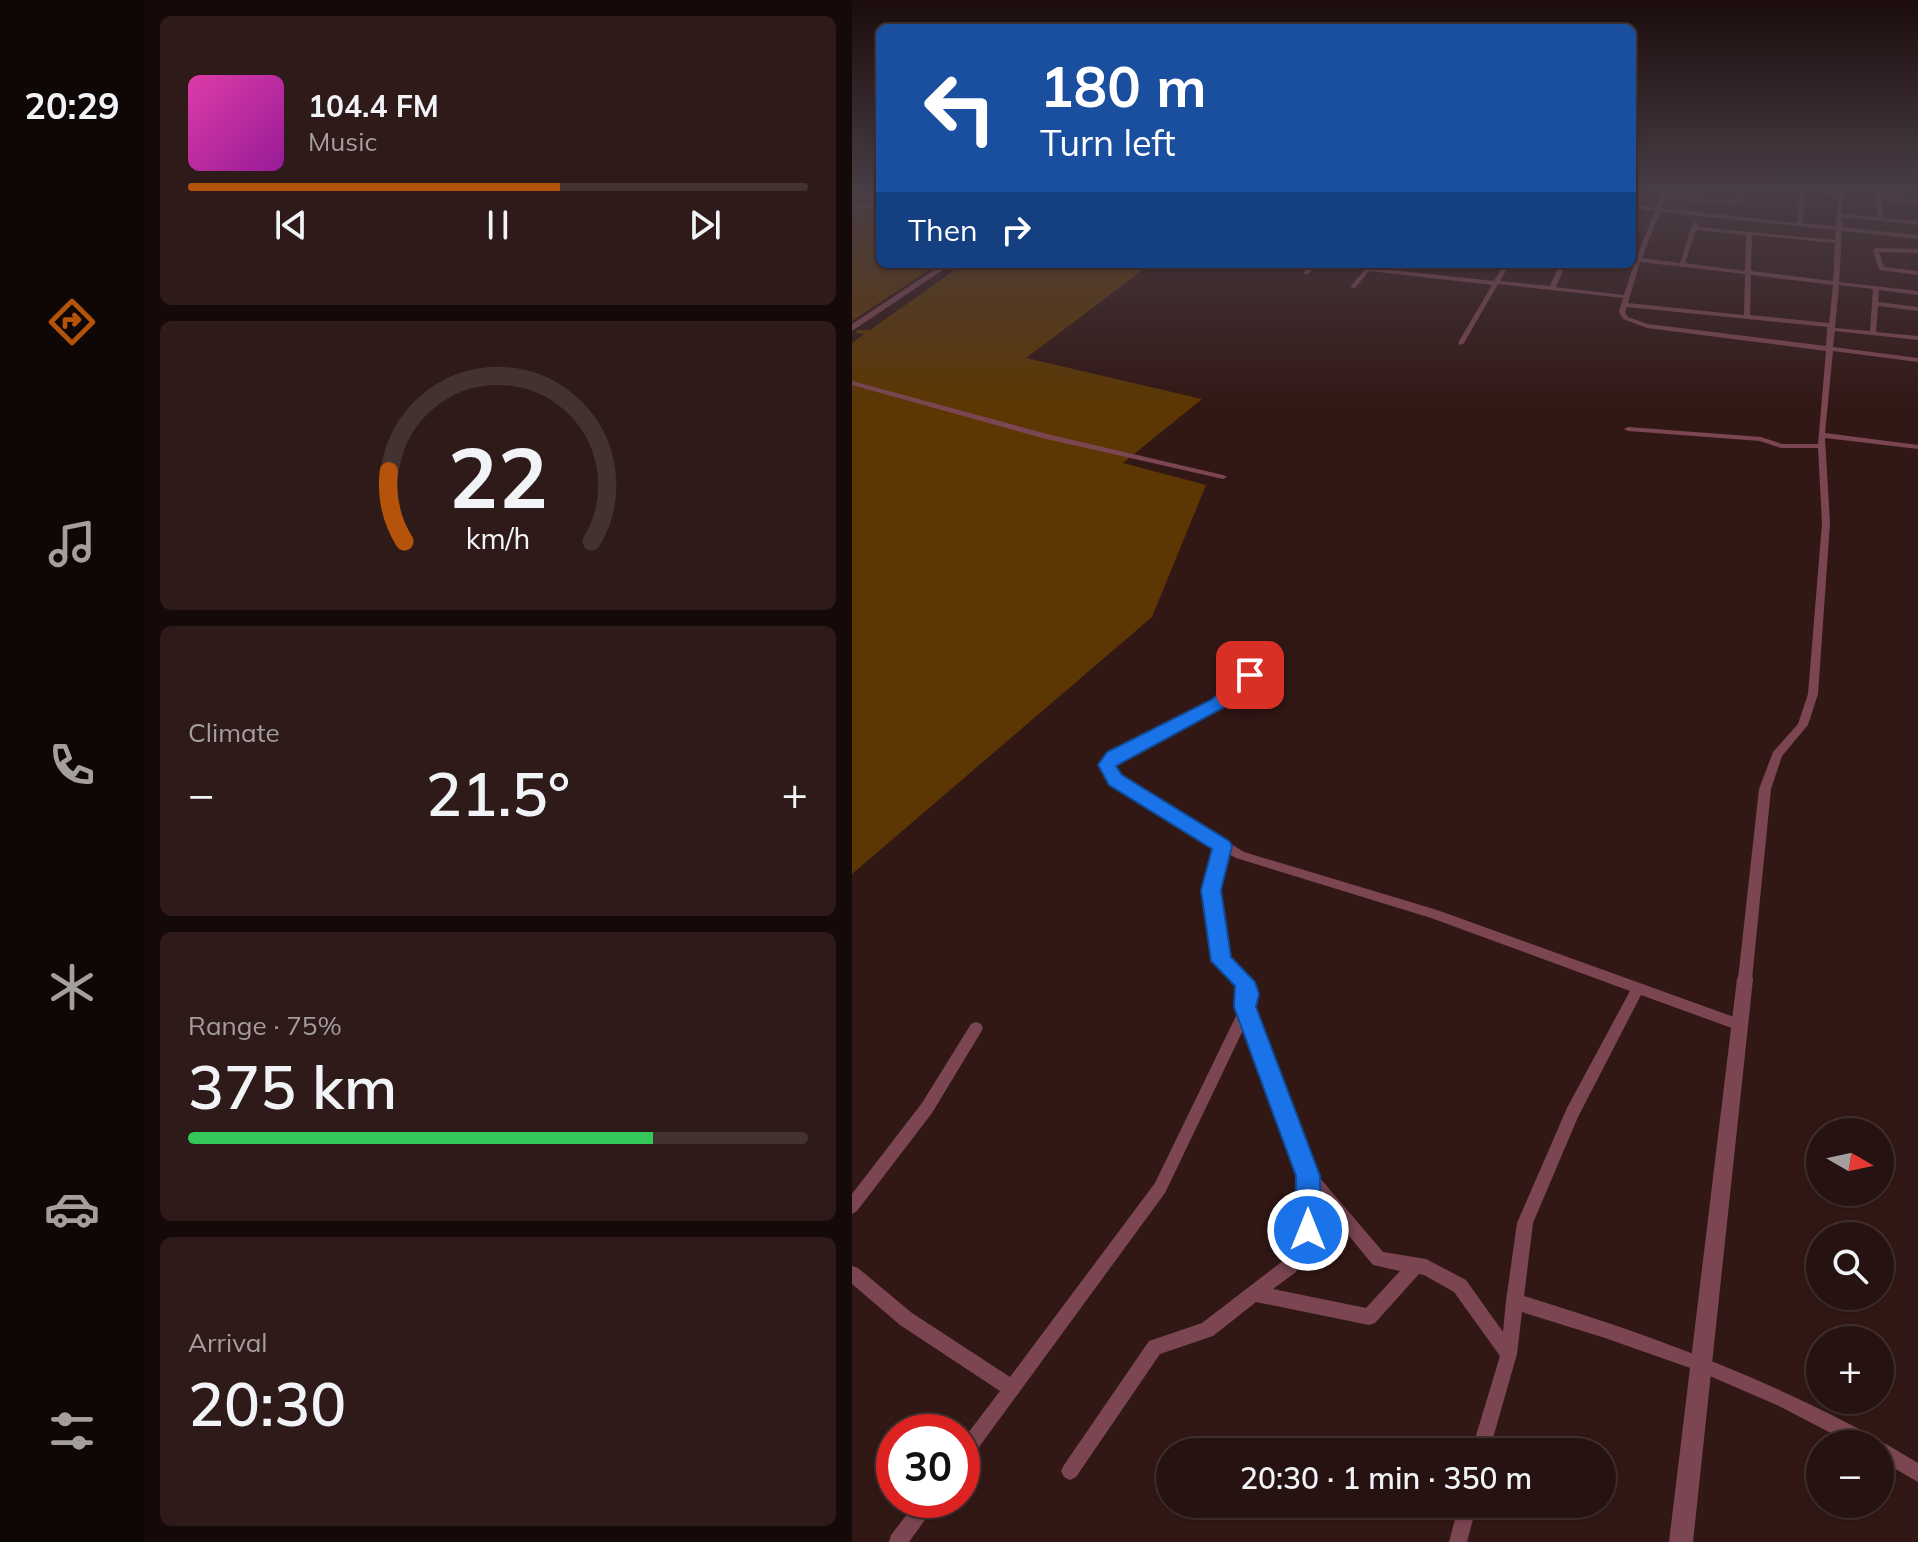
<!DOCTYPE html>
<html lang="en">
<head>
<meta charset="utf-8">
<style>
  :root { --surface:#261210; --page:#2e1b19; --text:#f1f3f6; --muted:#a49e9f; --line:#423230; --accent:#b45309 }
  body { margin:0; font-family:Mulish,sans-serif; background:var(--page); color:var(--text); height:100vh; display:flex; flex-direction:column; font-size:30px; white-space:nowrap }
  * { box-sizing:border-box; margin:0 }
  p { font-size:26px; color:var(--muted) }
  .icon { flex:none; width:44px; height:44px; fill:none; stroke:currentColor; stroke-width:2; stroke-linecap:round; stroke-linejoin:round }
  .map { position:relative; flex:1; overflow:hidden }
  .sheet { display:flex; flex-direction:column; gap:16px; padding:16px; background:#150a09; width:708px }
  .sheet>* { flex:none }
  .hud { position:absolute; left:24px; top:24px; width:760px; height:244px; border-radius:12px; box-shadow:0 2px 6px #0004,0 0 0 2px var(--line); background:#1a4fa0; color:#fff; overflow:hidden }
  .needle { width:52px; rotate:99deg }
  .buttons { position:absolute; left:954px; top:1118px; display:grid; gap:16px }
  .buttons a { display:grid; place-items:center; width:88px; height:88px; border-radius:50%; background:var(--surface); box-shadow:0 2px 6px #0004,0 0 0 2px var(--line); font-size:40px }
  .speed { position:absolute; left:24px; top:1414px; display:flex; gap:16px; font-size:40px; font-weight:700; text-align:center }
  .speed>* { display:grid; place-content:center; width:104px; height:104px; border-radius:50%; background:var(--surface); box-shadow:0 2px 6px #0004,0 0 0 2px var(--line); line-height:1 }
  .speed .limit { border:12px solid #d22; background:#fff; color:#111 }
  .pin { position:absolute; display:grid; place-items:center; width:68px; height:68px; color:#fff; margin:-34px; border-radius:16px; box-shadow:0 4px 12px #0006 }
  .me { position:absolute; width:88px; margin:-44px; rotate:0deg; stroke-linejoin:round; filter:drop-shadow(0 0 6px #0008) }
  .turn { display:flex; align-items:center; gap:28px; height:168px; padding:0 32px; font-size:36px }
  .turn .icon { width:104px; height:104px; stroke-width:2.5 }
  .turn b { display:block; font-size:56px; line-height:68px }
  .then { display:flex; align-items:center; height:76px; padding:0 32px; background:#0003; gap:16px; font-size:30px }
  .big { font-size:60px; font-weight:600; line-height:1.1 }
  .sheet .card { flex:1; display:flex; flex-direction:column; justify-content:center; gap:12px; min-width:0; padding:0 28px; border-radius:12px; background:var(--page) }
  .sheet .dial { align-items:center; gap:0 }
  .dial svg { height:208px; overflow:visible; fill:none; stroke:var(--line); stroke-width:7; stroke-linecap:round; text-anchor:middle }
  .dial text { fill:var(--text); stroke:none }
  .song { display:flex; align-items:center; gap:24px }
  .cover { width:96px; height:96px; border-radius:12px; background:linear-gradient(135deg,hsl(320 70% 55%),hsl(300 70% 35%)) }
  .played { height:8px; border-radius:4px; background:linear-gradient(90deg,var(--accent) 60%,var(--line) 60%) }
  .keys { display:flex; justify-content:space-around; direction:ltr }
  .heat { display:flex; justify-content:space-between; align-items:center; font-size:44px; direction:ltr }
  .charge { height:12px; border-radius:6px; background:linear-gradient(90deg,#34c759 75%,var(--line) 0) }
  .trip { position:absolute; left:304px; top:1438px; width:460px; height:80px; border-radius:40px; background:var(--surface); box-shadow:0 2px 6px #0004,0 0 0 2px var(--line); font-weight:600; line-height:80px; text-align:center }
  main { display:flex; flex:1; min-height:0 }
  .tabs { display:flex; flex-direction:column; width:144px; justify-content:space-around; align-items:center; background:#0f0706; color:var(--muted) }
  .tabs .icon { width:56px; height:56px }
  .tabs .active { color:var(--accent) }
  .tabs b { font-size:36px; color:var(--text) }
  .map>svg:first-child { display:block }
</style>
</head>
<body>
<main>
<nav class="tabs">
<b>20:29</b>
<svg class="icon active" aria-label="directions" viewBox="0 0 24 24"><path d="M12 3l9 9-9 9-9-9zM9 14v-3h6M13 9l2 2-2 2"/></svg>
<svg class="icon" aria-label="music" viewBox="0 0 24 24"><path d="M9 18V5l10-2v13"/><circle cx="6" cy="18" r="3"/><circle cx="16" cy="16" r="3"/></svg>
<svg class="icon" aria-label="phone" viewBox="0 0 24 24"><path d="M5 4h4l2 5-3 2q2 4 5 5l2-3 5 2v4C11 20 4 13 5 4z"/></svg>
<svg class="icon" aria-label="climate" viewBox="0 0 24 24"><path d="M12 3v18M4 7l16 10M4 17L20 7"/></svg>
<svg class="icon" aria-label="car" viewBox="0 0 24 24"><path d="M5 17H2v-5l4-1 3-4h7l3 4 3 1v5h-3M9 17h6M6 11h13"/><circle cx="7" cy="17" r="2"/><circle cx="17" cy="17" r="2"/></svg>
<svg class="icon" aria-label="filters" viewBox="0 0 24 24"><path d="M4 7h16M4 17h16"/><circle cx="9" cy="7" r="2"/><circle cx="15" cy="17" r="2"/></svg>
</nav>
<section class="sheet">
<div class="card">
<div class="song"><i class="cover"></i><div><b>104.4 FM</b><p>Music</p></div></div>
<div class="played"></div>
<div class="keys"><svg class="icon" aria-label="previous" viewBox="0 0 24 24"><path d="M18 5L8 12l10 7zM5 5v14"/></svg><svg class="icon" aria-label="pause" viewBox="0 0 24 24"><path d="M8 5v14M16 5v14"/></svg><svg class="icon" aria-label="next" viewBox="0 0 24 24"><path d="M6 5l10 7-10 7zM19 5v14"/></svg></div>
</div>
<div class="card dial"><svg viewBox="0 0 100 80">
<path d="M14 69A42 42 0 1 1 86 69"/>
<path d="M14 69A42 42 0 0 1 8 42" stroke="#b45309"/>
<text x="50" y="56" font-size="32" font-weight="700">22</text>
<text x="50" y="72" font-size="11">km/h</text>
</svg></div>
<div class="card"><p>Climate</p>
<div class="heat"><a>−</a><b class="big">21.5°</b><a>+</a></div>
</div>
<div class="card"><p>Range · 75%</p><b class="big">375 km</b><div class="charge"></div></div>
<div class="card"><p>Arrival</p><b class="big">20:30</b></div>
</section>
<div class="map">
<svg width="1066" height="1542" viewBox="0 0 1066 1542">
  <rect width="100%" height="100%" fill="#321815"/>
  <!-- green -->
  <g fill="#5c3704">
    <path d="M 0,188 L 28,188 L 28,264 L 86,264 L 0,321 Z"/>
    <path d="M 111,264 L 299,264 L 174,358 L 350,399 L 271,463 L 354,485 L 300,617 L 0,874 L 0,343 L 12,334 L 3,333 L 5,330 L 18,330 Z"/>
  </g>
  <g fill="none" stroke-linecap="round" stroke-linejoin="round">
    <!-- minor -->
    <g fill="#7b4652" fill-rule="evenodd">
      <path d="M 780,188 L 784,188 L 780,192 Z"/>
      <path d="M 812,188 L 818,188 L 815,196 L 882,201 L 886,188 L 892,188 L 887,203 L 884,205 L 813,199 L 810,208 L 945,223 L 948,192 L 924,188 L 951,188 L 986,192 L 986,188 L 992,188 L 990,214 L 1026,217 L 1022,188 L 1028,188 L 1029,196 L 1066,200 L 1066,204 L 1029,200 L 1032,218 L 1066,221 L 1066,225 L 990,217 L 990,227 L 1066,235 L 1066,239 L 990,231 L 987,282 L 1066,291 L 1066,295 L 1027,290 L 1026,302 L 1066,307 L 1066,311 L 1026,306 L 1024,332 L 1066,336 L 1066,340 L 983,331 L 981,347 L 1066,358 L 1066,362 L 981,351 L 973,433 L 1066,445 L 1066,449 L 973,438 L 978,523 L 966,694 L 956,725 L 930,756 L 919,789 L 900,979 L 898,983 L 893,985 L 888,983 L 886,979 L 907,789 L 921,752 L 946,724 L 956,694 L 970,523 L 966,448 L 929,448 L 908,441 L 776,431 L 772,429 L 776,427 L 909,437 L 930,444 L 966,444 L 974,351 L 795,328 L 771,319 L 767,312 L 771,298 L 646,284 L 612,343 L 609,345 L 606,343 L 640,285 L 517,271 L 503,288 L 498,287 L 518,264 L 521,266 L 520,268 L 642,281 L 652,264 L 658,264 L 648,281 L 698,286 L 708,264 L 714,264 L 704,287 L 772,295 L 783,261 L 780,261 L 780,257 L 784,258 L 803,211 L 780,209 L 780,205 L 804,208 ZM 953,192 L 986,195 L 984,227 L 951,223 ZM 808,212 L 984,230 L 983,240 L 845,227 L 846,224 L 843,222 L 840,224 L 828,263 L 790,258 ZM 844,230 L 894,235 L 893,271 L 833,263 ZM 900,235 L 983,243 L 981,281 L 899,271 ZM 788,262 L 893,274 L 892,315 L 776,303 ZM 899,275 L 981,285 L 977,323 L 898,315 ZM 987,285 L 1021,289 L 1018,331 L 983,328 ZM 775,307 L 976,327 L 975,329 L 974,346 L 796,324 L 776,317 L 773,312 Z"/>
      <path d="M 1040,188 L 1066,188 L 1066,192 L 1043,190 Z"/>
      <path d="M 28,200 L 28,204 L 11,210 L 0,209 L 0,205 L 11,206 Z"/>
      <path d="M 1024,248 L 1066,249 L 1066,253 L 1027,252 L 1032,267 L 1066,271 L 1066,275 L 1027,270 L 1021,250 Z"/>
      <path d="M 460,264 L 466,264 L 456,274 L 452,274 L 452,272 Z"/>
      <path d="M 0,381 L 195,434 L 371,475 L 375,477 L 371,479 L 190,438 L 0,385 Z"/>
      <path d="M 398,672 L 403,675 L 402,677 L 361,713 L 266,760 L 261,766 L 262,770 L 392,852 L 585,910 L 893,1021 L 895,1025 L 893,1029 L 888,1031 L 789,995 L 726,1117 L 681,1223 L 672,1296 C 794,1333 912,1377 1024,1438 L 1026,1442 L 1034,1444 L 1066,1463 L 1066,1482 L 1028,1460 L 1028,1444 L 1000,1444 L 927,1406 L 844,1370 L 753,1338 L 670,1312 L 665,1354 L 637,1452 L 619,1452 L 648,1356 L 602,1292 L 572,1275 L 567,1274 L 523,1323 L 517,1325 L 404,1302 L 361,1336 L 308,1354 L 224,1477 L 218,1480 L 212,1477 L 209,1471 L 212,1465 L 297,1341 L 350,1323 L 432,1260 L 448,1229 L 449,1176 L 393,1026 L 313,1193 L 116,1462 L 110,1465 L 110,1441 L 148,1391 L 48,1325 L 0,1284 L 0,1266 L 6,1268 L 60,1313 L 158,1377 L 303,1183 L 384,1016 C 392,983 388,986 364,965 L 363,961 L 353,890 L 365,846 L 253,775 L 250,765 L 258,754 L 353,707 L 394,673 ZM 375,853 L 384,858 L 579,918 L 778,991 L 715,1108 L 665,1223 L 654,1301 L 651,1332 L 614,1280 L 574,1259 L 531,1252 L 462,1171 L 400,1008 C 402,997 403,989 398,978 L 375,958 L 365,890 ZM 464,1196 L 521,1265 L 548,1271 L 514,1308 L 421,1289 L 444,1272 L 461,1235 L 464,1230 Z"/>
      <path d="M 124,1022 L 129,1024 L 131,1028 L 129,1032 L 80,1113 L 5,1211 L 0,1214 L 0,1194 L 70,1103 L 119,1024 Z"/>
      <path d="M 66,1500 L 86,1500 L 83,1506 L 57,1542 L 37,1542 L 39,1535 Z"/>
      <path d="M 607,1504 L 625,1504 L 615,1542 L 597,1542 Z"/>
    </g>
    <!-- tertiary -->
    <g fill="#7b4652" fill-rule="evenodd">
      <path d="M 91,264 L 100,264 L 0,331 L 0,324 Z"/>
      <path d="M 893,972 L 899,974 L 901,979 L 841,1542 L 817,1542 L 885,979 L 887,974 Z"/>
    </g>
  </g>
  <!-- sky -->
  <linearGradient id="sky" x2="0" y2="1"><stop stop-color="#1c0d0c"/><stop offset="0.47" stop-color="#493d46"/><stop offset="1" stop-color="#493d46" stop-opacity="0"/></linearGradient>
  <rect width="1066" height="404" fill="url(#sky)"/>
  <!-- route -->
  <path fill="#1a73e8" stroke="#114b97" stroke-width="2" d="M 398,669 L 403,671 L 403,678 L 371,708 L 264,766 L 270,775 L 377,841 L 380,846 L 369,890 L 379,957 L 403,982 L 407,994 L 404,1007 L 468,1176 L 469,1230 L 465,1239 L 456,1243 L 447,1239 L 443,1230 L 444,1176 L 382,1007 L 383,986 L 359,961 L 349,890 L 360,849 L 257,785 L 246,765 L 255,752 L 359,700 Z"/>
</svg>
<div class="buttons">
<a><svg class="needle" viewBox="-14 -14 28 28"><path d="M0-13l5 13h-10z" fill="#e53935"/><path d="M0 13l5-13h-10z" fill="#a49e9f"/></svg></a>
<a><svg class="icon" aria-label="search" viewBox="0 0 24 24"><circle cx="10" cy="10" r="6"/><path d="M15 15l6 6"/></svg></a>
<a>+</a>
<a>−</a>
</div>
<div class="speed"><div class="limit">30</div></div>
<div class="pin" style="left:398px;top:675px;background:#d93025"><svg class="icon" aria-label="arrive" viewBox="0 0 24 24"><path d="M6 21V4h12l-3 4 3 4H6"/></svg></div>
<svg class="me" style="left:456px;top:1230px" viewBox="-20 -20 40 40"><circle r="17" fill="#1a73e8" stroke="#fff" stroke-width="3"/><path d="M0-11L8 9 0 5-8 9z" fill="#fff"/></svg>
<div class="trip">20:30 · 1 min · 350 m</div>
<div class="hud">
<div class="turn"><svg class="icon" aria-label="left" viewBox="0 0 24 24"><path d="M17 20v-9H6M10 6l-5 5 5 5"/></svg><div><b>180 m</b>Turn left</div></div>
<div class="then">Then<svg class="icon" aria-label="right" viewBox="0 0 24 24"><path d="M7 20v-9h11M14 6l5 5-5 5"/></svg></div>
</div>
</div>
</main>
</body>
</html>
